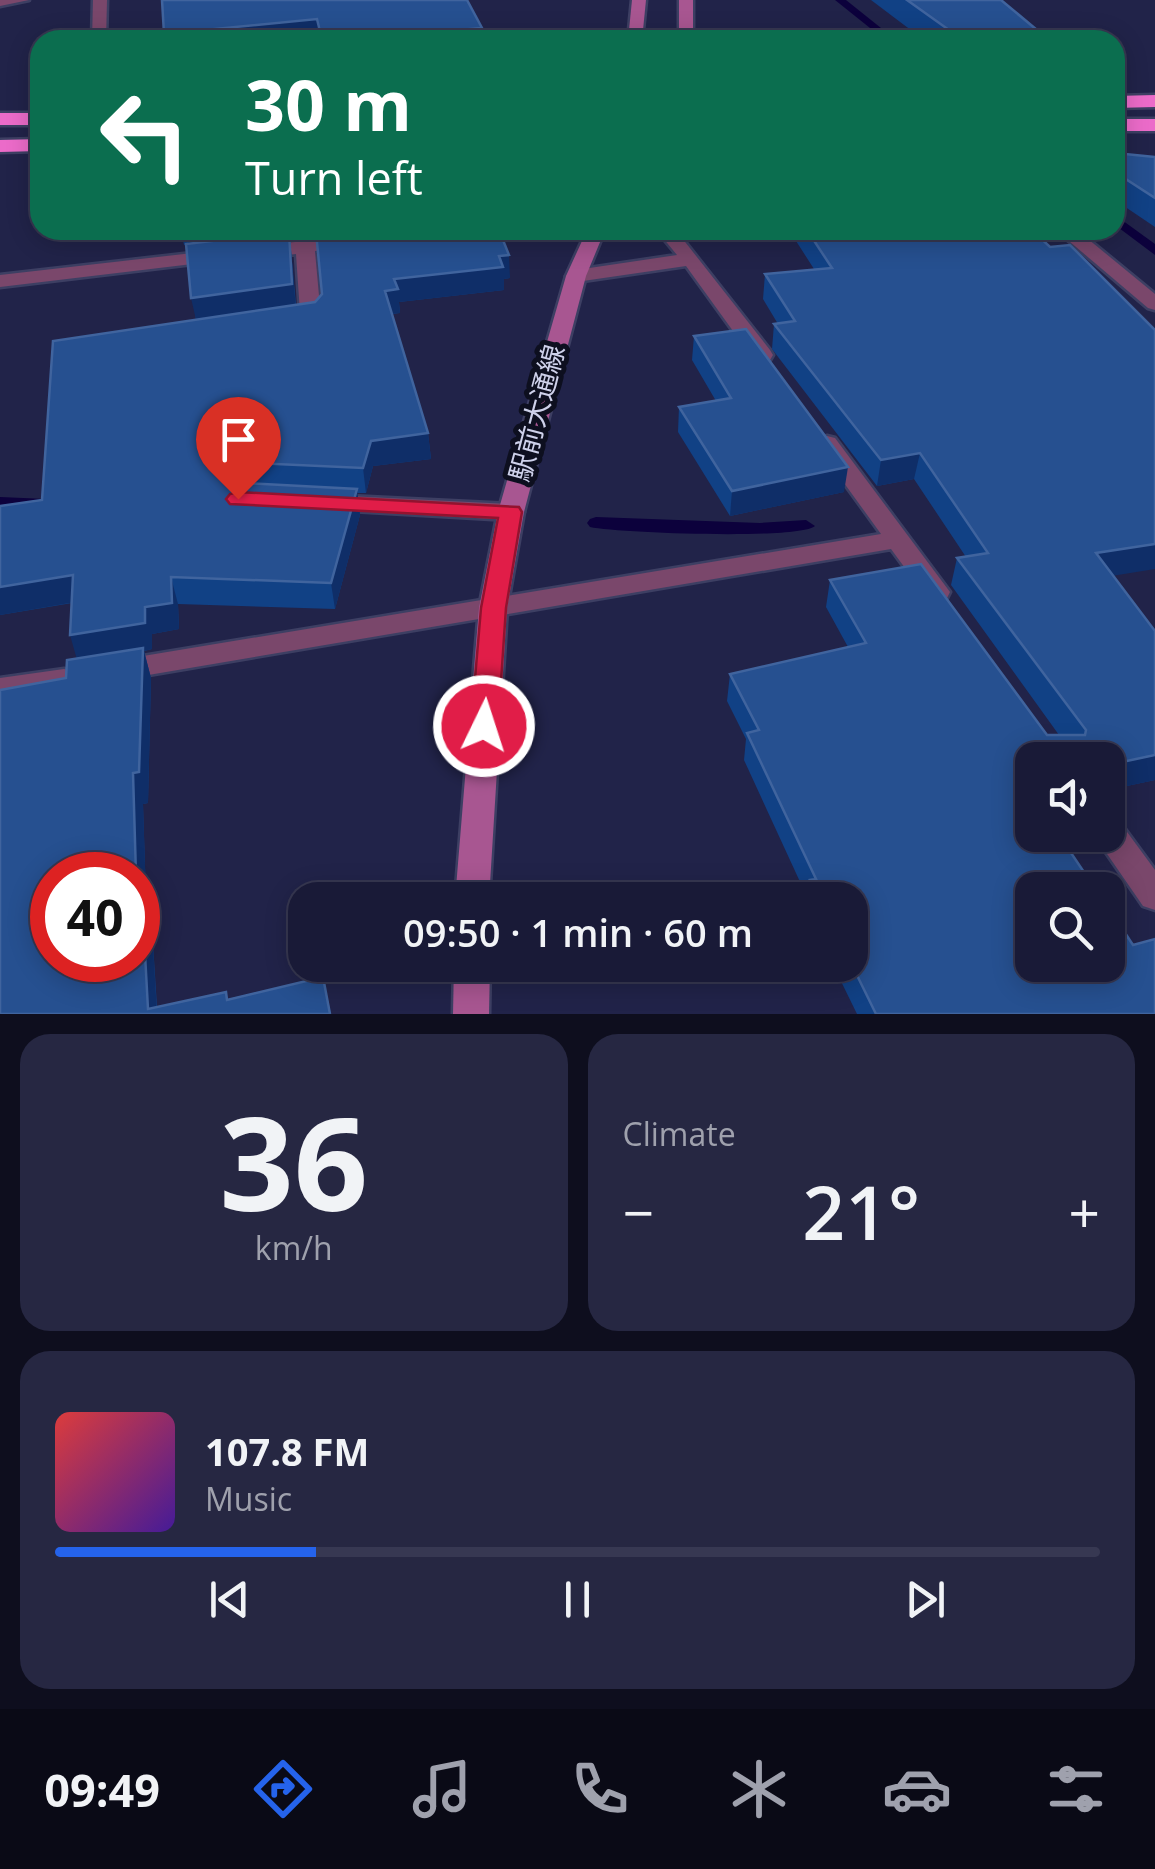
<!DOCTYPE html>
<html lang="en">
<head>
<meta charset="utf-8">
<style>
  :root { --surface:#191a37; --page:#262742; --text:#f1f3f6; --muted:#9fa1ad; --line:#373852; --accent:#2563eb }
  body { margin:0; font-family:"Open Sans","Noto Sans JP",sans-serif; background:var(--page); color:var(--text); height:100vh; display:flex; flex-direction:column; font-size:38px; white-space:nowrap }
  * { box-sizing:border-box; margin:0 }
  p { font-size:32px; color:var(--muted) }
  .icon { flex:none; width:55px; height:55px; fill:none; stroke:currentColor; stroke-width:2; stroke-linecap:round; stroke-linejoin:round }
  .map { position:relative; height:1014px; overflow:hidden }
  .panel { display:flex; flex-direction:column; gap:20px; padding:20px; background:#0e0e1e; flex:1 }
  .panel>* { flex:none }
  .hud { position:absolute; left:30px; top:30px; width:1095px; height:210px; border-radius:30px; box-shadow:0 5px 25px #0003,0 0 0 2px var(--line); background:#0b6e4f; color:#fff; overflow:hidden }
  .tools { position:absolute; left:1015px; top:742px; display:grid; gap:20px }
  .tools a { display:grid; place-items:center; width:110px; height:110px; border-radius:20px; background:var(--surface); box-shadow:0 5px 25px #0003,0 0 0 2px var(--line); font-size:50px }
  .speed { position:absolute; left:30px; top:852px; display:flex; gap:20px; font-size:50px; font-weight:700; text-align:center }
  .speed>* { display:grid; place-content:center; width:130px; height:130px; border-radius:50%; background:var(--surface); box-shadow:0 5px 25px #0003,0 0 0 2px var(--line); line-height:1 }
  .speed .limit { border:15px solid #d22; background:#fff; color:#111 }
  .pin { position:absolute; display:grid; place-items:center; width:85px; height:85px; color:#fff; margin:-102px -42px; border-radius:50% 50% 50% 0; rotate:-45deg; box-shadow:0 0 10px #0007 }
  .pin .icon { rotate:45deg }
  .me { position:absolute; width:110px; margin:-55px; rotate:4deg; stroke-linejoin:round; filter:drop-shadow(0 0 8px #0008) }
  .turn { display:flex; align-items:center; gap:35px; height:210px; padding:0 50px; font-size:45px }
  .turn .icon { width:130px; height:130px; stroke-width:2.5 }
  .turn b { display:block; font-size:70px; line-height:85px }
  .big { font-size:75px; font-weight:600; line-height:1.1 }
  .panel .tile { flex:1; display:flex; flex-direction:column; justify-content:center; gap:15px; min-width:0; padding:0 35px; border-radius:30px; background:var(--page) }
  .panel .dial { align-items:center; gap:0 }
  .dial b { font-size:130px; line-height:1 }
  .song { display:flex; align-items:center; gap:30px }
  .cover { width:120px; height:120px; border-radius:15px; background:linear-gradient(135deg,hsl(0 70% 55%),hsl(260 70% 35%)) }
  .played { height:10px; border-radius:5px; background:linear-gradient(90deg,var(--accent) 25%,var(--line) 25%) }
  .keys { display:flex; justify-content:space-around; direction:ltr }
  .heat { display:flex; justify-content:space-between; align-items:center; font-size:55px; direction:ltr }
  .panel .tiles { flex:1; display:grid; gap:20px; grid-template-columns:1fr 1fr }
  .tile:last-child { grid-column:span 2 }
  .trip { position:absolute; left:288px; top:882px; width:580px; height:100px; border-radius:30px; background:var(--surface); box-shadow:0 5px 25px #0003,0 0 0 2px var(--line); font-weight:600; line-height:100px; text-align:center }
  .tabs { display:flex; height:160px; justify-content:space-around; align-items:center; background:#0a0a16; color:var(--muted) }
  .tabs .icon { width:70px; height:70px }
  .tabs .current { color:var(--accent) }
  .tabs b { font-size:45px; color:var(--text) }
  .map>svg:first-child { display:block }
</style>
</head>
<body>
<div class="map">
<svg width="1155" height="1014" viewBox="0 0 1155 1014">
  <rect width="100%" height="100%" fill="#212349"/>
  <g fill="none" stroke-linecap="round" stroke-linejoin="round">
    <!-- stream -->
    <g fill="#0c013c" fill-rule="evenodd">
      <path d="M 835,0 L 846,0 L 896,40 L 885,40 Z"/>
      <path d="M 1115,215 L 1155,244 L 1155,255 L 1115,225 Z"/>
      <path d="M 0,497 L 46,499 L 55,504 L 46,509 L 0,507 Z"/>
      <path d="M 596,517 L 760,523 L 806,520 L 815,526 C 799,540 618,533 590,527 L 587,523 L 590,519 Z"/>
    </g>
    <!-- street casing -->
    <g stroke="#3d3f63" stroke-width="5">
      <g id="street">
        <path d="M 0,0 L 29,0 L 0,6 Z"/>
        <path d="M 93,0 L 107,0 L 106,40 L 92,40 Z"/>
        <path d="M 295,230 L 313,230 L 314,240 L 348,236 L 358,242 L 348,248 L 315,251 L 321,318 L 318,322 L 295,326 L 285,320 L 300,313 L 296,254 L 259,258 L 249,252 L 259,246 L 295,242 Z"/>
        <path d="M 668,230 L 687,230 L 682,238 L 770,350 L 773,355 L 770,360 L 754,360 L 686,266 L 576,282 L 566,276 L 576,270 L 677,255 L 663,238 Z"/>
        <path d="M 1056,230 L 1077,230 L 1155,294 L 1155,310 L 1148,308 Z"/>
        <path d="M 219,250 L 226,252 L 226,260 L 0,287 L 0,275 Z"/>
        <path d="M 827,436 L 835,438 L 950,592 L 947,598 L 927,598 L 891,549 L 113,681 L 103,678 L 99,671 L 103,664 L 113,661 L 881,534 L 815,443 Z"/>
        <path d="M 327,495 L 511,504 L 524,512 L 511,520 L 318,509 L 315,503 Z"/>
        <path d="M 64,669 L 74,672 L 78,679 L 74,686 L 0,700 L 0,678 Z"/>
        <path d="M 1108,817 L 1119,821 L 1155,870 L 1155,910 L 1143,906 L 1094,835 L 1108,835 Z"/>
      </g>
    </g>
    <!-- secondary casing -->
    <g stroke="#3d3f63" stroke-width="5">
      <g id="secondary">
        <path d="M 632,0 L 646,0 L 642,40 L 628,40 Z"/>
        <rect x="679" y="0" width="14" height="40"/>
        <path d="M 587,230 L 605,230 L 586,276 L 524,512 L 507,608 L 489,900 L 455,900 L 479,608 L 498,512 L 566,276 Z"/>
        <path d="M 454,965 L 490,965 L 489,1014 L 453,1014 Z"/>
      </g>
    </g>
    <!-- highway casing -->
    <g stroke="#3d3f63" stroke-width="5">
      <g id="highway">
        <path d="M 1155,95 L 1155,107 L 1115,108 L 1115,96 Z"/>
        <rect x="0" y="113" width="40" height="12"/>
        <rect x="1115" y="119" width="40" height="12"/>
        <path d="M 40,139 L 40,151 L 0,152 L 0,140 Z"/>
      </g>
    </g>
    <!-- street -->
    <use href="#street" fill="#7a476b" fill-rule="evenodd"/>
    <!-- secondary -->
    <use href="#secondary" fill="#a85691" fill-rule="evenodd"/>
    <!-- highway -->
    <use href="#highway" fill="#eb6bc9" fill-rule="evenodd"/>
  </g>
  <!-- wall -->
  <g fill="#114185">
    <path d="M 871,0 L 1001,0 L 1049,40 L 924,40 Z"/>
    <path d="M 1115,153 L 1155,157 L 1155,227 L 1115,200 Z"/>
    <path d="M 181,230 L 294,230 L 290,239 L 296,305 L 315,302 L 322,294 L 316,230 L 499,230 L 510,278 L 504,279 L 504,290 L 399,302 L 400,313 L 392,314 L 428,433 L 431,459 L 373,466 L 366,493 L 357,493 L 360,515 L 335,609 L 178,604 L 179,629 L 152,634 L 152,649 L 144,651 L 151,678 L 148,803 L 143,804 L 146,896 L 151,911 L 157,1007 L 226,992 L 228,999 L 323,977 L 331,1014 L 0,1014 L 66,678 L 77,658 L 72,603 L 0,615 L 0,506 L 42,500 L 196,320 L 187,245 L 184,245 Z"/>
    <path d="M 789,230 L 1032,230 L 1113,576 L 1155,631 L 1155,780 L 1108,790 L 1108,760 L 1032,835 L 1155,1014 L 857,1014 L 833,965 L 850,965 L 850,900 L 807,900 L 807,897 L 744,760 L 746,739 L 727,701 L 730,674 L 848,647 L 826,607 L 830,580 L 1047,735 L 1059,735 L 951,585 L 957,558 L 966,557 L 914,479 L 877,486 L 772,349 L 774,324 L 778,324 L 763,299 L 765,274 L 814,269 Z"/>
    <path d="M 694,336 L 844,492 L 730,516 L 678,432 L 679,407 L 716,401 L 692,360 Z"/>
  </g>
  <!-- shaded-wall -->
  <g fill="#0f2e68">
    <path d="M 317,19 L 319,40 L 166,40 L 164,34 Z"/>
    <path d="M 482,28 L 483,40 L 347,40 Z"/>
    <path d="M 186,230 L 294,230 L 290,239 L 296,310 L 197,324 L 191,298 L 190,250 Z"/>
    <path d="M 509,255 L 510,278 L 504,279 L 504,290 L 399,302 L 400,313 L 388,314 L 385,291 L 394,279 Z"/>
    <path d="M 428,433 L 431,459 L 373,466 L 366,493 L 363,468 L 371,441 Z"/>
    <path d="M 920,453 L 914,479 L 877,486 L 881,460 Z"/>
    <path d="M 233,462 L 238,487 L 223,497 L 217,471 Z"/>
    <path d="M 848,467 L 844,492 L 730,516 L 732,491 Z"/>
    <path d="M 357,489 L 360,515 L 335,609 L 331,583 Z"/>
    <path d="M 1155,544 L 1155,569 L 1087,580 L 1096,553 Z"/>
    <path d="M 73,575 L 81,601 L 0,615 L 0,587 Z"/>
    <path d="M 171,577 L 178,604 L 179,629 L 152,634 L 152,649 L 144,651 L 151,678 L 148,803 L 143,804 L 146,896 L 151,911 L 157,1014 L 148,1009 L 138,875 L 70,635 L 145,607 Z"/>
    <path d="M 1155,755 L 1155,780 L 1108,790 L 1108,765 Z"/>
  </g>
  <!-- building -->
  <g fill="#265090" stroke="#40649e" stroke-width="2.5">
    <path d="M 162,0 L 467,0 L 482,28 L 347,40 L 322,40 L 317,19 L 164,34 Z"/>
    <path d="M 907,0 L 1001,0 L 1049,40 L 963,40 Z"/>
    <path d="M 1115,153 L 1155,157 L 1155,198 L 1115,172 Z"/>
    <path d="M 331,230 L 499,230 L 509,255 L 499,256 L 503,267 L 394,279 L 398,289 L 385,291 L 428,433 L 371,441 L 363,468 L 233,462 L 217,471 L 224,482 L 357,489 L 331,583 L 171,577 L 172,603 L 145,607 L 145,623 L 70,635 L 73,575 L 0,587 L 0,506 L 42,500 L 53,341 L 315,302 L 322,294 L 316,232 Z"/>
    <path d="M 807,230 L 1032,230 L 1050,247 L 1070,245 L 1155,330 L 1155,544 L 1096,553 L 1155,631 L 1155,755 L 1108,765 L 1108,760 L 1032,760 L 1032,835 L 1059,835 L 1096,890 L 1032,890 L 1032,965 L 1108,965 L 1108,907 L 1133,945 L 1155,939 L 1155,1014 L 876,1014 L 850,961 L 850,900 L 820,900 L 810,880 L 816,879 L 747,733 L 759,730 L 730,674 L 866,643 L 830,580 L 921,564 L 1047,735 L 1085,735 L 1086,730 L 957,558 L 988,553 L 920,453 L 881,460 L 774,324 L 795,321 L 765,274 L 832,268 Z"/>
    <path d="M 289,232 L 292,284 L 191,298 L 186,244 Z"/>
    <path d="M 746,329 L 848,467 L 732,491 L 679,407 L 731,398 L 694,336 Z"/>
    <path d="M 143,648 L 139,772 L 133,773 L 136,875 L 52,875 L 52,960 L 138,960 L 138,881 L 141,880 L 148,1009 L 226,992 L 227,1000 L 323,977 L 330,1014 L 0,1014 L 0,690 L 66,678 L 67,660 Z"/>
  </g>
  <!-- route -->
  <path fill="#e11d48" stroke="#92132f" stroke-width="2.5" d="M 238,492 L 519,507 L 522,512 L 506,608 L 498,726 L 494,733 L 475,733 L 471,726 L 481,608 L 498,518 L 230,504 L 226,499 L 230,494 Z"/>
  <g text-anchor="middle" stroke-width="10" stroke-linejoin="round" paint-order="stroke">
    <!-- street labels -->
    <g font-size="28" fill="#ced1ea" stroke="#0d0f1f">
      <text transform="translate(537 413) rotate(-75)" y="10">駅前大通線</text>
    </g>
  </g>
</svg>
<div class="tools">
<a><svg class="icon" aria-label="sound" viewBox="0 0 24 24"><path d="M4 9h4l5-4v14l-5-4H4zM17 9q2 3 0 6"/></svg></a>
<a><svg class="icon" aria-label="search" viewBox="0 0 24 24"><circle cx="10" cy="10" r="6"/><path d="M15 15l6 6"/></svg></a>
</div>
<div class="speed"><div class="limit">40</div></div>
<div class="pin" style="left:238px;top:499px;background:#d93025"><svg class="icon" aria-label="arrive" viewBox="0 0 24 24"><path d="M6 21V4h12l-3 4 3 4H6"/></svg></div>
<svg class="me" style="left:484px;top:726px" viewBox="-20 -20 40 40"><circle r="17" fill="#e11d48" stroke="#fff" stroke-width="3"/><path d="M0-11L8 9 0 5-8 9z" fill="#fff"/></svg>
<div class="trip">09:50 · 1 min · 60 m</div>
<div class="hud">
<div class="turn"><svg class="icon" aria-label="left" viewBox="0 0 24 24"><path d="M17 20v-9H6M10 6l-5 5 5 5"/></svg><div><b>30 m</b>Turn left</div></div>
</div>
</div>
<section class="panel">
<div class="tiles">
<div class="tile dial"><b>36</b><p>km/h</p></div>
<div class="tile"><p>Climate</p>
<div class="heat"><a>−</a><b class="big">21°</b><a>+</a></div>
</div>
<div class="tile">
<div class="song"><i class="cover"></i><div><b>107.8 FM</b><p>Music</p></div></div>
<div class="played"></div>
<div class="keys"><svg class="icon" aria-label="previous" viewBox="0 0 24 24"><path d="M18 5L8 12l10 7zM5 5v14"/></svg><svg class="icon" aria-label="pause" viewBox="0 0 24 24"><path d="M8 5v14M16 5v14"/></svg><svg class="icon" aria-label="next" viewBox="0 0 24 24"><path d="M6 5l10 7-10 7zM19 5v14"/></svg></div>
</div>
</div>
</section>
<nav class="tabs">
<b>09:49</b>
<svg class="icon current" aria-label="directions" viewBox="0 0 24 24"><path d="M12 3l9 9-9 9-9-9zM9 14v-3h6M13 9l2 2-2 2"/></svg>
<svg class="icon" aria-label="music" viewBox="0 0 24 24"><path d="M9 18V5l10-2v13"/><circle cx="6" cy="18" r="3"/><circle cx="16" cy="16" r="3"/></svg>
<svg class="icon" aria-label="phone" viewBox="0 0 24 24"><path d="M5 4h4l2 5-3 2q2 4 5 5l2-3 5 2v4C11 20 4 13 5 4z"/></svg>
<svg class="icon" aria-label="climate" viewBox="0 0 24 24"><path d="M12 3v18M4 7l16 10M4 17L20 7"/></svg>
<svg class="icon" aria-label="car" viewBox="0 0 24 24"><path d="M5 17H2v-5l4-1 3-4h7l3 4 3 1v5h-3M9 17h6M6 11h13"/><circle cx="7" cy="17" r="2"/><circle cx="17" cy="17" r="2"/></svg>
<svg class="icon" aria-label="filters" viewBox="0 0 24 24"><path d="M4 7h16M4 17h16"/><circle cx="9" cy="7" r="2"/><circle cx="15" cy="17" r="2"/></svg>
</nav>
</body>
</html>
